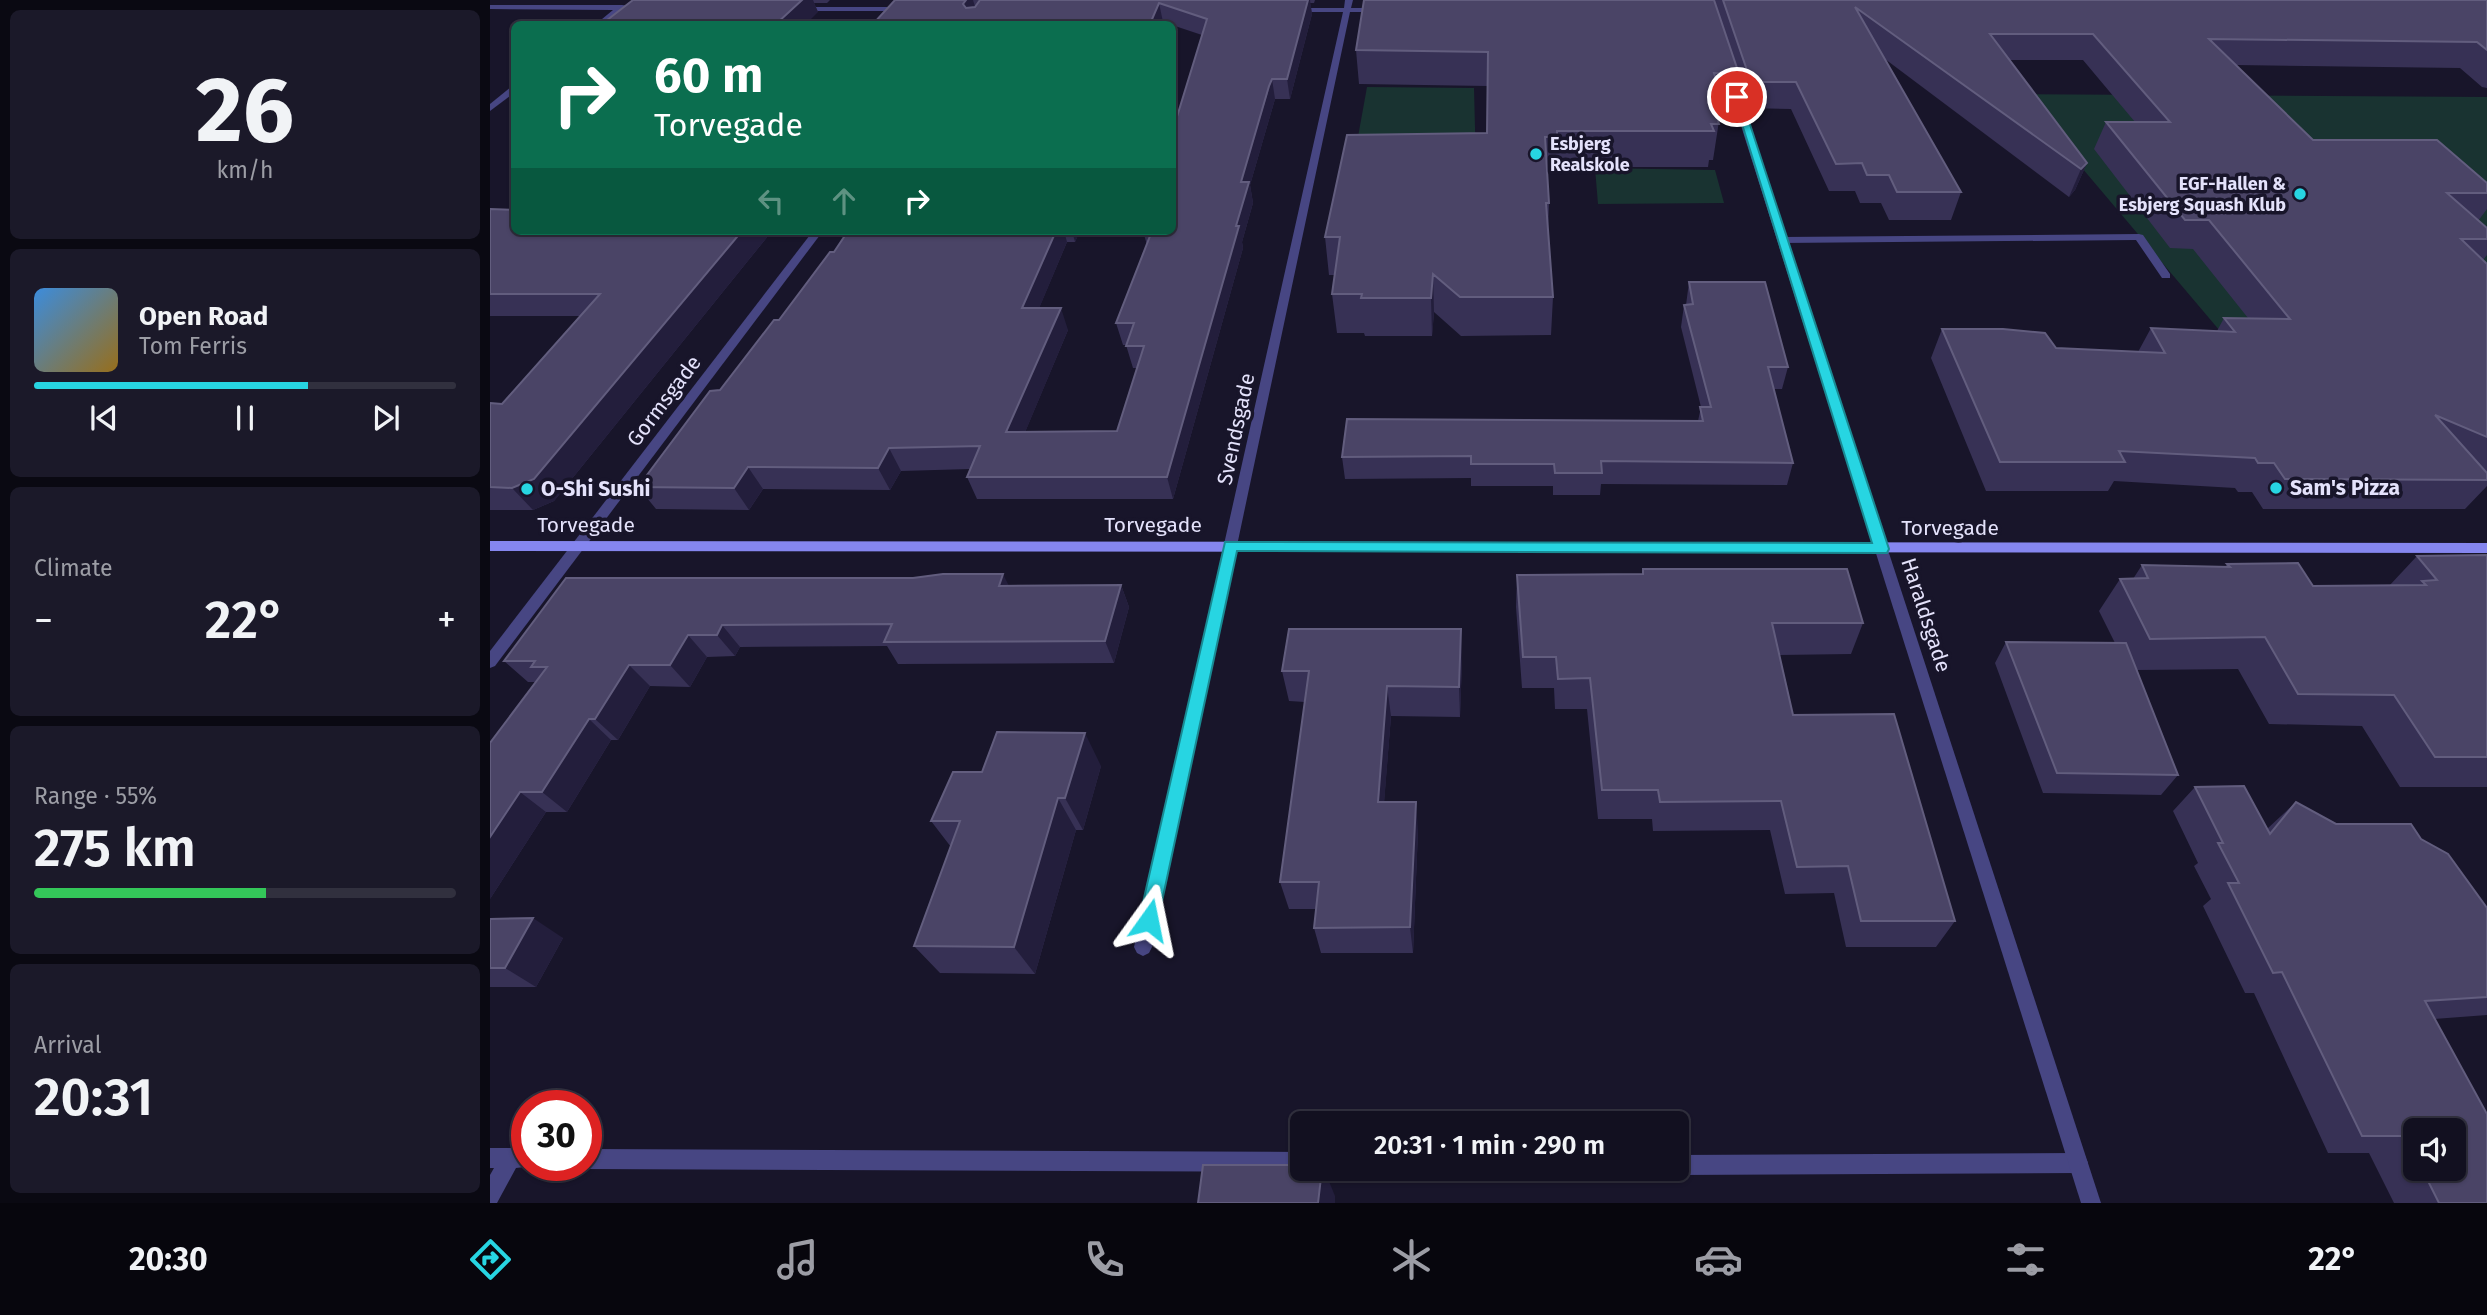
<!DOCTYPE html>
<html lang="en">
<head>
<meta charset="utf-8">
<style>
  :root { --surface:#121020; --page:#1b1929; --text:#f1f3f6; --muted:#9c9da5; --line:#31303e; --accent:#27d5e2 }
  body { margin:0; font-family:"Fira Sans",sans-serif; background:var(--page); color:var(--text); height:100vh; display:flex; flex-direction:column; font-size:26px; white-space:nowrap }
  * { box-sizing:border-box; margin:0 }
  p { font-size:23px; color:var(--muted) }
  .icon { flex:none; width:38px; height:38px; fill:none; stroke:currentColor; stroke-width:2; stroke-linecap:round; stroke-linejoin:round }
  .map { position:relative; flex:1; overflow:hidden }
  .drawer { display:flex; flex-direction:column; gap:10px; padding:10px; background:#0a0912; width:490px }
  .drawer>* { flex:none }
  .top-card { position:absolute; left:21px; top:21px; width:665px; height:214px; border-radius:10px; box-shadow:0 2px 5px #0004,0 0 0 2px var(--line); background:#0b6e4f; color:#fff; overflow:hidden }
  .buttons { position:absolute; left:1913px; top:1118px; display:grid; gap:14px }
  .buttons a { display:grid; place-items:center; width:63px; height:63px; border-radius:10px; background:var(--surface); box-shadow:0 2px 5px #0004,0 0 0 2px var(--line); font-size:35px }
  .speed { position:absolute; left:21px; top:1090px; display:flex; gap:14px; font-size:35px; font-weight:700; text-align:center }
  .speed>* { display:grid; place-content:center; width:91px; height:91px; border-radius:50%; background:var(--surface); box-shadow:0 2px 5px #0004,0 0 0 2px var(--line); line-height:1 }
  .speed .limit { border:10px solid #d22; background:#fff; color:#111 }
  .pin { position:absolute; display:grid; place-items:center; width:60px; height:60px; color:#fff; margin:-30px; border:4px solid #fff; border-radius:50%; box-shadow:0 2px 7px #0007 }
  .me { position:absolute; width:77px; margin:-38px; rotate:12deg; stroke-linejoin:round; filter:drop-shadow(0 0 5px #0008) }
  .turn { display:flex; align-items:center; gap:24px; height:147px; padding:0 28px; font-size:32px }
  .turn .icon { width:91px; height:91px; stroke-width:2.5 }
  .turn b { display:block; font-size:49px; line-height:60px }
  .lanes { display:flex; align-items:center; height:66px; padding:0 28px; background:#0003; justify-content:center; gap:35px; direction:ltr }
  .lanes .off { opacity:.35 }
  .big { font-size:52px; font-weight:600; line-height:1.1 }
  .drawer .card { flex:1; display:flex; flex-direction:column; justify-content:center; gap:10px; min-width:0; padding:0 24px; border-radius:10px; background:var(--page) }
  .drawer .dial { align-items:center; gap:0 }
  .dial b { font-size:91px; line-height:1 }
  .song { display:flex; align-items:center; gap:21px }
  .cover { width:84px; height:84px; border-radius:10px; background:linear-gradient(135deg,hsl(210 70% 55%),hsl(40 70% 35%)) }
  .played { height:7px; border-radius:4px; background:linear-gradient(90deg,var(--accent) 65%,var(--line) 65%) }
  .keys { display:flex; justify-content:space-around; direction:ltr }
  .heat { display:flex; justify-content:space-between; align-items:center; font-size:38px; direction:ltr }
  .charge { height:10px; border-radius:5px; background:linear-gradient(90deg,#34c759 55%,var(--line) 0) }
  .trip { position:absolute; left:800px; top:1111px; width:399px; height:70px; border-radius:10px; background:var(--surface); box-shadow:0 2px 5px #0004,0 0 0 2px var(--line); font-weight:600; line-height:70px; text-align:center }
  .tabs { display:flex; height:112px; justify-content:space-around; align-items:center; background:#07060d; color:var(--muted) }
  .tabs .icon { width:49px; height:49px }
  .tabs .active { color:var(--accent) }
  .tabs b { font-size:32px; color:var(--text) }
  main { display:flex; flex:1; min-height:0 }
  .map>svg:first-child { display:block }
</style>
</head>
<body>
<main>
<section class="drawer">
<div class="card dial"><b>26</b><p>km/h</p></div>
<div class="card">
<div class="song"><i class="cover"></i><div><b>Open Road</b><p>Tom Ferris</p></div></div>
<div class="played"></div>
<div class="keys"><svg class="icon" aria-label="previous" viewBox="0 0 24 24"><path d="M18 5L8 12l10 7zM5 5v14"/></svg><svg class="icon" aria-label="pause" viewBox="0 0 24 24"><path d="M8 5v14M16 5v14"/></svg><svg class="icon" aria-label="next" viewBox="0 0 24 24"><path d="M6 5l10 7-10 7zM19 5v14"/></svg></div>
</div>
<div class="card"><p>Climate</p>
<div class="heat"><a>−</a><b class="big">22°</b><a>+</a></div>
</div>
<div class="card"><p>Range · 55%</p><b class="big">275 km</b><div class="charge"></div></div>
<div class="card"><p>Arrival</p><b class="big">20:31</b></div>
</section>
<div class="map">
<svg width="1997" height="1203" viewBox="0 0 1997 1203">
  <rect width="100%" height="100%" fill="#18152a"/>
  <!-- green -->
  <g fill="#193331">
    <path d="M 877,87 L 984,88 L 986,168 L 862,170 Z"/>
    <path d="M 1520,94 L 1997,97 L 1997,335 L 1730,331 L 1548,116 Z"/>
    <path d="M 1105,168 L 1225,170 L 1234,203 L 1108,204 Z"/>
  </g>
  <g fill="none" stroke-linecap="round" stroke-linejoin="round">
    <!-- lane -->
    <g fill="#474683" fill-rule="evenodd">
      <path d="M 1649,234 L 1653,235 L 1680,274 L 1680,278 L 1672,278 L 1646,240 L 1292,243 L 1287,240 L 1292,237 Z"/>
      <path d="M 0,1148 L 37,1148 L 37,1166 L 43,1166 L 26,1168 L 7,1203 L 0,1203 L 0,1175 L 4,1168 L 0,1168 Z"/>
      <path d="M 96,1149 L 812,1152 L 812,1169 L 819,1169 L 812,1172 L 96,1169 L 89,1166 L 96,1166 Z"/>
      <path d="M 1588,1153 L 1595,1156 L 1598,1163 L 1595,1170 L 1588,1173 L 1186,1175 L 1179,1172 L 1178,1169 L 1186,1169 L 1186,1155 Z"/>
    </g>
    <!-- street -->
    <g fill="#474683" fill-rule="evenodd">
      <path d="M 855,0 L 863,0 L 861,8 L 890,8 L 894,10 L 890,12 L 860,12 L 662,947 L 659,953 L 653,956 L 647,953 L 644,947 L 853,12 L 805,12 L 801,10 L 805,8 L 854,8 Z"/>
      <path d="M 0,5 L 132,5 L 155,8 C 148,11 139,8 132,11 C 121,15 118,24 106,24 L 123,10 L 0,9 Z"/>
      <path d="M 305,7 L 414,7 L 418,9 L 414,11 L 305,11 Z"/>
      <path d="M 1239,73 L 1243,75 L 1611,1203 L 1591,1203 L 1235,75 Z"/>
      <path d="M 21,87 L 24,87 L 24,93 L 0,111 L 0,104 Z"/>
      <path d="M 323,231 L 333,231 L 5,666 L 0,668 L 0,651 Z"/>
    </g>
    <!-- secondary -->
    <path fill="#8586ef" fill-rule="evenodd" d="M 0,541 L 1997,543 L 1997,553 L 0,551 Z"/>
  </g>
  <!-- wall -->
  <g fill="#373155" fill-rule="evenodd">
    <path d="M 143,0 L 340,0 L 337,3 L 324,3 L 328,12 Z"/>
    <path d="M 405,0 L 825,0 L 824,3 L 820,3 L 822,14 L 800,99 L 785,99 L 760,185 L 763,203 L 752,242 L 753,248 L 683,499 L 487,499 L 477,477 L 480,469 L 411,471 L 400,490 L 273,489 L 259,510 L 166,509 L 148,487 L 289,320 L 344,252 L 358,231 L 590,231 L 585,242 L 577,242 L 549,308 L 578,330 L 535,432 L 627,431 L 647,368 L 643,368 L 636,345 L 633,345 L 626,323 L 657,245 L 653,231 L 682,231 L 712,35 L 673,22 L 672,24 L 383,24 Z"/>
    <path d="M 874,0 L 1997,0 L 1997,88 L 1992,87 L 1970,68 L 1746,65 L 1823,140 L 1997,183 L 1997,209 L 1988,221 L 1997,228 L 1997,255 L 1993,260 L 1997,264 L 1997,486 L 1975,509 L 1773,509 L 1762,492 L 1748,492 L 1745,488 L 1624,481 L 1618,491 L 1496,491 L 1441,358 L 1452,329 L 1566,348 L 1648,352 L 1661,328 L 1727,331 L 1734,318 L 1758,318 L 1703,249 L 1680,248 L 1604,149 L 1616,122 L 1645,122 L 1593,60 L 1520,60 L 1597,163 L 1585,190 L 1579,197 L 1395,59 L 1471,192 L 1461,220 L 1399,220 L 1391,203 L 1370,203 L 1365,191 L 1339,191 L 1301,109 L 1256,108 L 1247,81 L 1243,108 L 1231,108 L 1223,160 L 1219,160 L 1218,167 L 1066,167 L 1066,173 L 1057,173 L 1059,203 L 1058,233 L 1063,297 L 1061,335 L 971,336 L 944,312 L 942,336 L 875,336 L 874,333 L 847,333 L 842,294 L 845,275 L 839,275 L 835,237 L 997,133 L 997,86 L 869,84 L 866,50 Z"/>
    <path d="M 0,209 L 282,231 L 64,501 L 43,510 L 0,510 L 0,403 L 12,404 L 91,316 L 0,316 Z"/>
    <path d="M 1199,282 L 1298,367 L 1292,389 L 1283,389 L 1303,463 L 1297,485 L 1111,484 L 1110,495 L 1063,495 L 1063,486 L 981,486 L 981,478 L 855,479 L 852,457 L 1208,421 L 1211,407 L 1191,327 L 1194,305 L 1196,305 Z"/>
    <path d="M 1997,555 L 1997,787 L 1910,787 L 1872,726 L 1779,724 L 1748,669 L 1647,670 L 1688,775 L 1671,795 L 1553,793 L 1505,663 L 1516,642 L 1625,643 L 1609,611 L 1630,579 L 1643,579 L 1652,565 L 1735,567 L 1737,564 L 1823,586 L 1899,586 L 1927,556 Z"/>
    <path d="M 1153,569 L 1373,623 L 1361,654 L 1289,655 L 1303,715 L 1465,921 L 1446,947 L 1356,947 L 1344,893 L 1295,894 L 1280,830 L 1163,831 L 1162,819 L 1108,819 L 1097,709 L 1065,709 L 1064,688 L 1032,688 L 1026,607 L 1027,575 L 1152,574 Z"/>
    <path d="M 76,578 L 518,586 L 631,585 L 639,607 L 624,663 L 408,664 L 397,646 L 250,647 L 245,656 L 217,657 L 200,687 L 160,686 L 128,740 L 121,740 L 77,812 L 56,812 L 0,899 L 45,682 L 38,682 L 14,661 Z"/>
    <path d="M 972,660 L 970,717 L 901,716 L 894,802 L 928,830 L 923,953 L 831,953 L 824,928 L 826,909 L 799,909 L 790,882 L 815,702 L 799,701 L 792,671 Z"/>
    <path d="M 611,766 L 593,830 L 586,830 L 545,974 L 450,973 L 424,946 L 461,847 L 441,821 L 492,772 Z"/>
    <path d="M 1705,787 L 1777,829 L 1806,802 L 1846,824 L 1931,839 L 1997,908 L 1997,1015 L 1944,1019 L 1997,1203 L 1904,1203 L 1879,1153 L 1838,1153 L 1764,993 L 1755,993 L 1713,906 L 1721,899 L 1704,866 L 1708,863 L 1683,811 ZM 1925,1130 L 1964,1169 L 1925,1169 Z"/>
    <path d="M 0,919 L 73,938 L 46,987 L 0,987 Z"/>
  </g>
  <!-- shaded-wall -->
  <g fill="#231e3c">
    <path d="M 312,0 L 323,0 L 328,12 L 316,24 L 286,24 Z"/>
    <path d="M 476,0 L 483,0 L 487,13 L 480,22 L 473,4 Z"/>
    <path d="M 818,0 L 820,0 L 822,14 L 800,99 L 797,79 Z"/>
    <path d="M 669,3 L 673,22 L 672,24 L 660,24 Z"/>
    <path d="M 782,79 L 785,99 L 760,185 L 763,203 L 752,242 L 753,248 L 683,499 L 677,477 L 746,226 L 751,182 Z"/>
    <path d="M 1597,163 L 1585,190 L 1579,197 L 1591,169 Z"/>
    <path d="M 252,231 L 282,231 L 64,501 L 43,510 L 22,488 Z"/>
    <path d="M 566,231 L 574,231 L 577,242 L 540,330 L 532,308 Z"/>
    <path d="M 582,231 L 590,231 L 585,242 Z"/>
    <path d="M 943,274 L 944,312 L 942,336 L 941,298 Z"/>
    <path d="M 571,308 L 578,330 L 526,454 L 516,432 Z"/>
    <path d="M 399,448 L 411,471 L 400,490 L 388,468 Z"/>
    <path d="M 258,467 L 273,489 L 259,510 L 244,488 Z"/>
    <path d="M 513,574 L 524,596 L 509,586 Z"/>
    <path d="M 631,585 L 639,607 L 624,663 L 615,641 Z"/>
    <path d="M 232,625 L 250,647 L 245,656 L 227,635 Z"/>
    <path d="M 971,629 L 972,660 L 970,717 L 969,687 Z"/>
    <path d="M 198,635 L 217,657 L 200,687 L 180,665 Z"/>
    <path d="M 139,665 L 160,686 L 128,740 L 105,719 Z"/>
    <path d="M 897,686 L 901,716 L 892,830 L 888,802 Z"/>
    <path d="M 99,719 L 121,740 L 77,812 L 52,792 Z"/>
    <path d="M 595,733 L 611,766 L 593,830 L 575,798 Z"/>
    <path d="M 30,792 L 56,812 L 0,899 L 0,837 Z"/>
    <path d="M 568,798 L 586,830 L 545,974 L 524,947 Z"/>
    <path d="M 926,802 L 928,830 L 923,953 L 920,927 Z"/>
    <path d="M 43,918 L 73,938 L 46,987 L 15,968 Z"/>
    <path d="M 832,1169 L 834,1169 L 845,1196 L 845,1203 L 828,1203 Z"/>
  </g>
  <!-- building -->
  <g fill="#4a4466" stroke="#625d7e" stroke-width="2">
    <path d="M 143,0 L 312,0 L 286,24 L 112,24 Z"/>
    <path d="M 405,0 L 476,0 L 473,4 L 476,8 L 485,7 L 490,0 L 818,0 L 797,79 L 782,79 L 779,86 L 751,182 L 759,182 L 746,226 L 749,226 L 677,477 L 477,477 L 490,446 L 399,448 L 388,468 L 258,467 L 244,488 L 148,487 L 220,391 L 230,390 L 284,320 L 289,320 L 340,252 L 344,252 L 358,231 L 566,231 L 532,308 L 571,308 L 516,432 L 627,431 L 654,346 L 636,346 L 644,323 L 626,323 L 662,231 L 682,231 L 682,133 L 717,19 L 669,3 L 660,24 L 383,24 Z"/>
    <path d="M 874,0 L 1224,0 L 1249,74 L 1224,73 L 1232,101 L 1222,101 L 1229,124 L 1221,124 L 1224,131 L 1067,131 L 1067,137 L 1055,137 L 1059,203 L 1056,203 L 1063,297 L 970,297 L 943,274 L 941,298 L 871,298 L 872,294 L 842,294 L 850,237 L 835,237 L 857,135 L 997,133 L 998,52 L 866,50 Z"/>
    <path d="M 1233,0 L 1997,0 L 1997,50 L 1987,42 L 1719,39 L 1823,140 L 1947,140 L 1997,183 L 1997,193 L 1957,193 L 1997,228 L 1997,239 L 1971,239 L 1997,264 L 1997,437 L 1945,415 L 1997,473 L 1997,480 L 1795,479 L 1784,463 L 1768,463 L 1765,458 L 1629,451 L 1635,462 L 1510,462 L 1452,329 L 1513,329 L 1555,333 L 1566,348 L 1675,353 L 1661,328 L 1745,332 L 1734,318 L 1800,319 L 1719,220 L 1695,220 L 1616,122 L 1680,122 L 1603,34 L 1500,34 L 1597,163 L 1591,169 L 1365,7 L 1471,192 L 1407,192 L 1399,175 L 1377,175 L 1372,163 L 1346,164 L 1306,82 L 1261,82 Z"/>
    <path d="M 0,209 L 24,210 L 24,231 L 252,231 L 44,479 L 22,488 L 0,487 L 0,403 L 12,404 L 110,294 L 0,294 Z"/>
    <path d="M 1199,282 L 1275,282 L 1298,367 L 1278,367 L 1303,463 L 1111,461 L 1112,473 L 1065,473 L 1064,464 L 981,464 L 981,456 L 852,457 L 857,419 L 1213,421 L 1210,407 L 1221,407 L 1194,305 L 1203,304 Z"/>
    <path d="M 1997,555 L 1997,757 L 1945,757 L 1904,695 L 1808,694 L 1775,637 L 1660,639 L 1630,579 L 1658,578 L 1652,565 L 1740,567 L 1737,564 L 1808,563 L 1823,586 L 1936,585 L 1932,581 L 1947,580 L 1927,556 Z"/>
    <path d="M 1153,569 L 1357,569 L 1373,623 L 1282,623 L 1303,715 L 1404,714 L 1465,921 L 1371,921 L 1358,866 L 1307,867 L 1291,801 L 1170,802 L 1168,790 L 1112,790 L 1100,678 L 1068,679 L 1066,657 L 1033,657 L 1027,575 L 1153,574 Z"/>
    <path d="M 453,574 L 513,574 L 509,586 L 631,585 L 615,641 L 394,642 L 402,624 L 232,625 L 227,635 L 198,635 L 180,665 L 139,665 L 105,719 L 99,719 L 52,792 L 30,792 L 0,837 L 0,743 L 57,667 L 41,667 L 45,661 L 14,661 L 76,578 L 423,578 Z"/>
    <path d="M 799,629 L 971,629 L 969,687 L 897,686 L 888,802 L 926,802 L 920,927 L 824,928 L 829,882 L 790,882 L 819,671 L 792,671 Z"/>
    <path d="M 1516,642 L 1636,643 L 1688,775 L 1567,773 Z"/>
    <path d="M 507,732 L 595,733 L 575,798 L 568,798 L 524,947 L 424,946 L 470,821 L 441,821 L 463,772 L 492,772 Z"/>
    <path d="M 1754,786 L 1780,834 L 1806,802 L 1846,824 L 1921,824 L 1931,839 L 1958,854 L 1997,908 L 1997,997 L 1935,1001 L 1997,1114 L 1997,1203 L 1949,1203 L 1932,1169 L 1964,1169 L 1964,1130 L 1925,1130 L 1925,1156 L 1915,1136 L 1872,1136 L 1792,972 L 1783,973 L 1738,883 L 1749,883 L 1728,843 L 1733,843 L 1705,787 Z"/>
    <path d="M 43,918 L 15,968 L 0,968 L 0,919 Z"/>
    <path d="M 713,1165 L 812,1165 L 812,1169 L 832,1169 L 828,1203 L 708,1203 Z"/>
  </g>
  <!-- route -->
  <path fill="#27d5e2" stroke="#198a93" stroke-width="2" d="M 1243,95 L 1251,97 L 1399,549 L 1397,553 L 747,551 L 668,920 L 666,927 L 659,930 L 651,927 L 649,920 L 735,542 L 1382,543 Z"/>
  <!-- markers -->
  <g fill="#27d5e2" stroke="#18152a" stroke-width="2.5">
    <circle cx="1046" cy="154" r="7"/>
    <circle cx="1810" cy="194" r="7"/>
    <circle cx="1786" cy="488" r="7"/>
    <circle cx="37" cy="489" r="7"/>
  </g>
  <g text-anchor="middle" stroke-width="7" stroke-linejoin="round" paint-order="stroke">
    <!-- far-poi labels -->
    <g font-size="18" font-weight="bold" fill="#e4e2fb" stroke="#18152a" text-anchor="start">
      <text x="1060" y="150">Esbjerg<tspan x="1060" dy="21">Realskole</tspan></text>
      <text x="1796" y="190" text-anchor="end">EGF-Hallen &amp;<tspan x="1796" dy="21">Esbjerg Squash Klub</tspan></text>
    </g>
    <!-- street labels -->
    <g font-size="21" fill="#e4e2fb" stroke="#18152a">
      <text transform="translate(174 401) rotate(-53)" y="7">Gormsgade</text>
      <text transform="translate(746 429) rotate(-78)" y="7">Svendsgade</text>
      <text x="96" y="532">Torvegade</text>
      <text x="663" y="532">Torvegade</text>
      <text x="1460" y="535">Torvegade</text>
      <text transform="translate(1436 615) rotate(72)" y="7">Haraldsgade</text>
    </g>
    <!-- poi labels -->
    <g font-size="21" font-weight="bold" fill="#e4e2fb" stroke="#18152a" text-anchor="start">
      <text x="1800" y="495">Sam's Pizza</text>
      <text x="51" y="496">O-Shi Sushi</text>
    </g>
  </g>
</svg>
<div class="buttons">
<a><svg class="icon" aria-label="sound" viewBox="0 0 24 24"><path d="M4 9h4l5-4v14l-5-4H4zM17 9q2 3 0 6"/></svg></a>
</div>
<div class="speed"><div class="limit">30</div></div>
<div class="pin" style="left:1247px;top:97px;background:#d93025"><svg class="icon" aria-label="arrive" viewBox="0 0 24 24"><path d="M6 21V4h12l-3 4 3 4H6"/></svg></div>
<svg class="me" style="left:659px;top:920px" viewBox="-20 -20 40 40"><path d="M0-17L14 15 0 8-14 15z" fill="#27d5e2" stroke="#fff" stroke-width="4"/></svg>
<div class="trip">20:31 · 1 min · 290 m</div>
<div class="top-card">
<div class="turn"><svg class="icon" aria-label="right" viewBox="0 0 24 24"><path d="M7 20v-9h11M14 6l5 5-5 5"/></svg><div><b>60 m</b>Torvegade</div></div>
<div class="lanes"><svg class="icon off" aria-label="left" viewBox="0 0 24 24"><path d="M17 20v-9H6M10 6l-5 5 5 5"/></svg><svg class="icon off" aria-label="ahead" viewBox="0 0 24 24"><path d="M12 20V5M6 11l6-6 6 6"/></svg><svg class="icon" aria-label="right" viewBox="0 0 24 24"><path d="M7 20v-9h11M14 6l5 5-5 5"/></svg></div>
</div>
</div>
</main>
<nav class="tabs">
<b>20:30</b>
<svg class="icon active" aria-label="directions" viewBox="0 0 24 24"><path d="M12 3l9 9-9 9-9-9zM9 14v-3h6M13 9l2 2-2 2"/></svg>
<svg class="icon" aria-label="music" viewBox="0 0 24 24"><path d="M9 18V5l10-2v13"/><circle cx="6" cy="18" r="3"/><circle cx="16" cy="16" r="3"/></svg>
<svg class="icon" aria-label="phone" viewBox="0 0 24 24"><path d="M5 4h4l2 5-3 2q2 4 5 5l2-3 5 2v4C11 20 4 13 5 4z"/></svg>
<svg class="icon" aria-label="climate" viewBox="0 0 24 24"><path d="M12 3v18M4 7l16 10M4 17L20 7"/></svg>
<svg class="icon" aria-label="car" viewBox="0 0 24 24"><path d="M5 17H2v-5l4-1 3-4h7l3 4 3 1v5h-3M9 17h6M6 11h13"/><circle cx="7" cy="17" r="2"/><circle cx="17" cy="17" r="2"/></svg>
<svg class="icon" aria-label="filters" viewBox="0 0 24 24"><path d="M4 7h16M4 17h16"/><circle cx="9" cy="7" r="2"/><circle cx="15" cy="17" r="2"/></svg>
<b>22°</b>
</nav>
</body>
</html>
